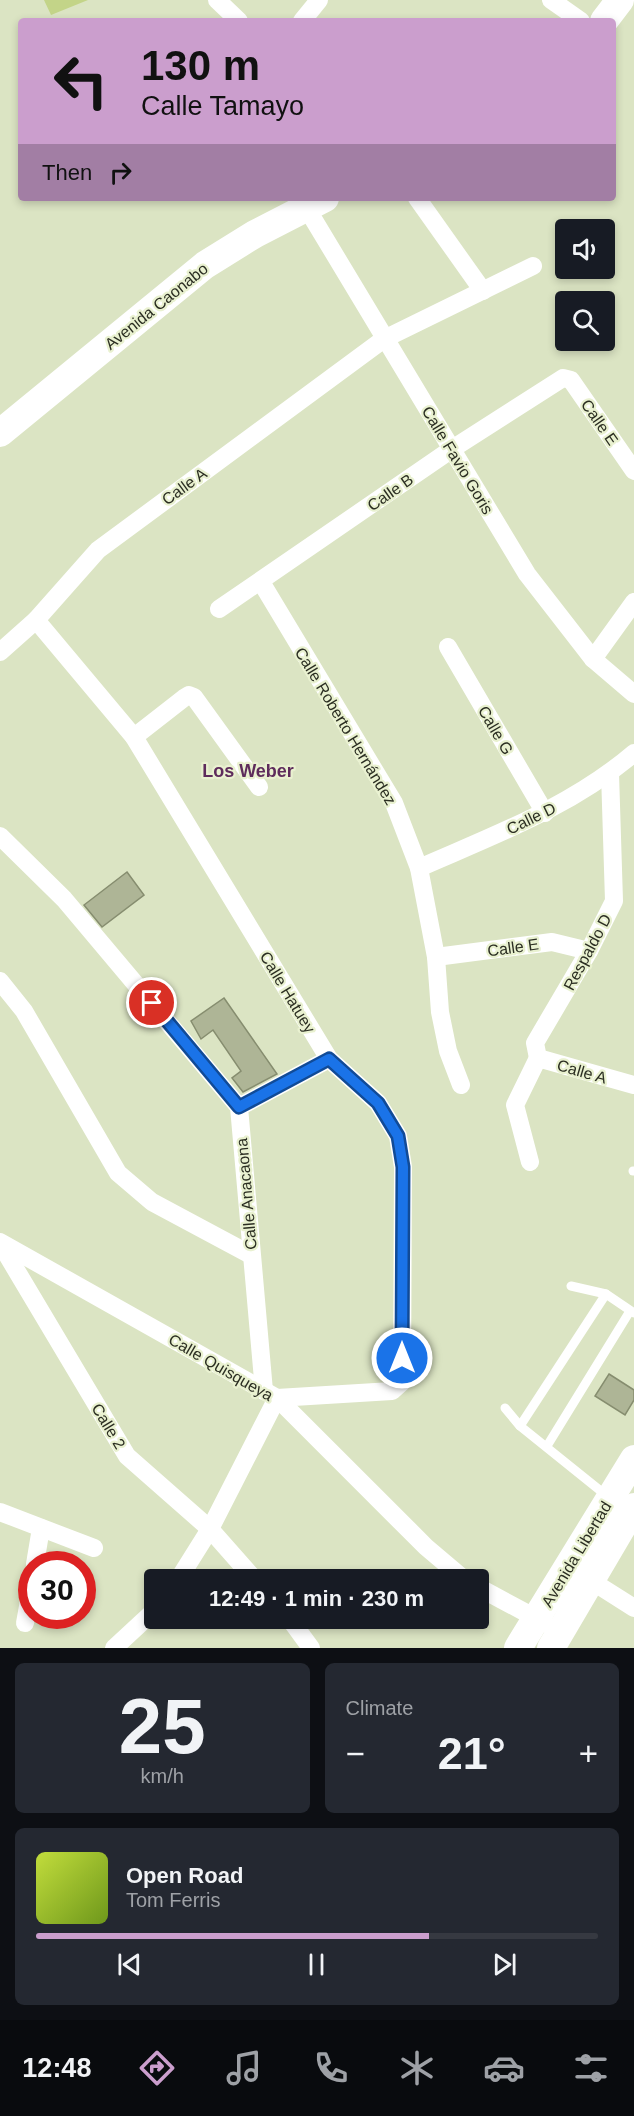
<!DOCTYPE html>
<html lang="en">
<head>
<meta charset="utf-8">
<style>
  :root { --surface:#171b24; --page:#242831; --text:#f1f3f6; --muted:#9ea1a6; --line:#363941; --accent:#cb9ecd }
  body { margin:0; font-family:Arial,sans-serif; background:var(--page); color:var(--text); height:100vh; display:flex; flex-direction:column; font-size:22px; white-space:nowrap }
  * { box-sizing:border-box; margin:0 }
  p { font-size:20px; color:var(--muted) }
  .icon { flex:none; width:33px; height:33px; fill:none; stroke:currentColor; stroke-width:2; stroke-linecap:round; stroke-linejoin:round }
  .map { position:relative; height:1648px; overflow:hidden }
  .panel { display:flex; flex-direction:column; gap:15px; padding:15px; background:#0d0f14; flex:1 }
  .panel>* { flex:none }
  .hud { position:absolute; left:18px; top:18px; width:598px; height:183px; border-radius:6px; box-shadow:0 3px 9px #0003; background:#cb9ecd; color:#111; overflow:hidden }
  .buttons { position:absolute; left:555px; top:219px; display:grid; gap:12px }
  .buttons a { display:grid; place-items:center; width:60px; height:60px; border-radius:6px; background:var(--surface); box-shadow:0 3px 9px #0003; font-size:30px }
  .speed { position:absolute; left:18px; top:1551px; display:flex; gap:12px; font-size:30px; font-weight:700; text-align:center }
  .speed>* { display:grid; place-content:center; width:78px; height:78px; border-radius:50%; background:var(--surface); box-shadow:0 3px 9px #0003; line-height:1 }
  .speed .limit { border:9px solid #d22; background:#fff; color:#111 }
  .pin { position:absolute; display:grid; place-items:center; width:51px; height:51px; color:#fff; margin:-26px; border:3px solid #fff; border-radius:50%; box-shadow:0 2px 6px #0007 }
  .me { position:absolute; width:66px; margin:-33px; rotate:0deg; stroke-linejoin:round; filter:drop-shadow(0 0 4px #0008) }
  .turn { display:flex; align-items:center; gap:21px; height:126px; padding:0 24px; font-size:27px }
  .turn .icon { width:78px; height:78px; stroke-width:2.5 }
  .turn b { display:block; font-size:42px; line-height:51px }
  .then { display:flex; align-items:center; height:57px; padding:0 24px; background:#0003; gap:12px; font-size:22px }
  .big { font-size:45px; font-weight:600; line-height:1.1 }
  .panel .card { flex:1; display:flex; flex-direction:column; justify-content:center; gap:9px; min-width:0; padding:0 21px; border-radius:9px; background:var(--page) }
  .panel .dial { align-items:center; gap:0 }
  .dial b { font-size:78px; line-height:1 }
  .song { display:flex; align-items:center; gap:18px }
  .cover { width:72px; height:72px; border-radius:9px; background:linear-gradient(135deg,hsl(70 70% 55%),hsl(80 70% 35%)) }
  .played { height:6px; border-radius:3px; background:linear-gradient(90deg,var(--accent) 70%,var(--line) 70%) }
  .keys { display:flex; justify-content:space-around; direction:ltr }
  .heat { display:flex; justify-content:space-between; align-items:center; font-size:33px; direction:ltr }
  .panel .tiles { flex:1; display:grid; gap:15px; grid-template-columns:1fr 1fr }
  .card:last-child { grid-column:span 2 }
  .trip { position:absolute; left:144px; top:1569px; width:345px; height:60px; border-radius:6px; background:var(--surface); box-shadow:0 3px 9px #0003; font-weight:600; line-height:60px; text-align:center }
  .dock { display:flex; height:96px; justify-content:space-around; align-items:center; background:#090b0e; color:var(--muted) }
  .dock .icon { width:42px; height:42px }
  .dock .current { color:var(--accent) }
  .dock b { font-size:27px; color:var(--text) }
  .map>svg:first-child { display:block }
</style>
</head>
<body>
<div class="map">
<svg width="634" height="1648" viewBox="0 0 634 1648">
  <rect width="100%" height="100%" fill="#dbe4c3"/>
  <!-- green -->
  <path fill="#c3d488" d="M 44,0 L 88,0 L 51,15 Z"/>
  <!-- building -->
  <g fill="#aeb596" stroke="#868d6f" stroke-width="1.5">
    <path d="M 127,872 L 144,895 L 102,927 L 84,905 Z"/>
    <path d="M 224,998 L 277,1074 L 243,1092 L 232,1078 L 241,1071 L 213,1030 L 201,1039 L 191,1021 Z"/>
    <path d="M 609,1374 L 634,1390 L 634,1400 L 625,1415 L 595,1396 Z"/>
  </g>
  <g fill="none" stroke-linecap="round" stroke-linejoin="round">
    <!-- service -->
    <g stroke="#fff" stroke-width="9">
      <path d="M 633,1171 L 634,1171"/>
      <path d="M 571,1286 L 606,1294 L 634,1313"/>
      <path d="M 505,1408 L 520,1426 L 607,1496"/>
      <path d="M 520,1426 L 606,1294"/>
      <path d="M 547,1446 L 630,1311"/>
    </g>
    <!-- minor -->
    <g stroke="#fff" stroke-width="18">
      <path d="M 217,0 L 239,21"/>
      <path d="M 551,0 L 581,21"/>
      <path d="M 302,21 L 319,0"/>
      <path d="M 417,198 L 483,291"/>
      <path d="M 306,207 L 527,574 L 593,659 L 634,694"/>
      <path d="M 261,582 L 394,803 L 419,868 L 436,957 L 440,1012 L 448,1051 L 461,1085"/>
      <path d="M 219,609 L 452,449 L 563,378 L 571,380 L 634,471"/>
      <path d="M 36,620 L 134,737 L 329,1059 L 378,1103 L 398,1136 L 403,1167 L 402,1382 L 392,1391 L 277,1398 L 210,1529 L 178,1580"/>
      <path d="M 448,647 L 545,813"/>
      <path d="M 0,652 L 36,620 L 98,550 L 384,339 L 533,266"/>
      <path d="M 593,659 L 634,602"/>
      <path d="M 134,737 L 184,698 L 189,695 L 194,697 L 259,787"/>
      <path d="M 610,773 L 614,901 L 589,951 L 535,1043 L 538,1058 L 634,1085"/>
      <path d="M 0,836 L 64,899 L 239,1107 L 264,1391"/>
      <path d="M 419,868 C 494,835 571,807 634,753"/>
      <path d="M 436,957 L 552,942 L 589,951"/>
      <path d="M 0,981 L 24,1011 L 118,1173 L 152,1202 L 251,1255"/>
      <path d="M 239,1107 L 329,1059"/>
      <path d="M 530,1162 L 515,1105 L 538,1058"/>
      <path d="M 0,1242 L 277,1398 L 426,1547 L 465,1580"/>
      <path d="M 0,1243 L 127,1456 L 210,1529 L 255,1580"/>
      <path d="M 0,1512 L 94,1548"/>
      <path d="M 35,1564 L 41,1528"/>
      <path d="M 590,1580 L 634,1608"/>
      <path d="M 478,1587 L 545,1623"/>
      <path d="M 289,1618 L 311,1648"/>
      <path d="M 25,1623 L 32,1584"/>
      <path d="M 114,1648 L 154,1611"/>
    </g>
    <!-- primary -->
    <g stroke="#fff" stroke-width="28">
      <path d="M 604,21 L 620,0"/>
      <path d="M 0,433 L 205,265 L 255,234 L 325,198"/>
      <path d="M 518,1648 L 634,1459"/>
      <path d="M 551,1648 L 634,1507"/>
    </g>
  </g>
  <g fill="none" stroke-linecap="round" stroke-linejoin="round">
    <!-- route casing -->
    <g stroke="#114b97" stroke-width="15">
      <path id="route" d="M 152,1003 L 239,1107 L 329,1059 L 378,1103 L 398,1136 L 403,1167 L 402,1358"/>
    </g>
    <!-- route -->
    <use href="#route" stroke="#1a73e8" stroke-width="10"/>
  </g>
  <g text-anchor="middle" stroke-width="4.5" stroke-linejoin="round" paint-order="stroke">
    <!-- street labels -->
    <g font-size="16" fill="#2b2e22" stroke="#e9f1d0">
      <text transform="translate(156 306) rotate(-39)" y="6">Avenida Caonabo</text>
      <text transform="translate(600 422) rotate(55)" y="6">Calle E</text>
      <text transform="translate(458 460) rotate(59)" y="6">Calle Favio Goris</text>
      <text transform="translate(184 486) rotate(-36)" y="6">Calle A</text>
      <text transform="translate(390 492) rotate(-35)" y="6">Calle B</text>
      <text transform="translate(346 726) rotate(59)" y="6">Calle Roberto Hernández</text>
      <text transform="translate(496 730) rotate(60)" y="6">Calle G</text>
      <text transform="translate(531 818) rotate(-26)" y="6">Calle D</text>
      <text transform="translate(513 947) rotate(-8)" y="6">Calle E</text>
      <text transform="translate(587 952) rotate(-62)" y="6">Respaldo D</text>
      <text transform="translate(288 992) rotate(59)" y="6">Calle Hatuey</text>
      <text transform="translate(582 1071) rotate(16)" y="6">Calle A</text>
      <text transform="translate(246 1194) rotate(-95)" y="6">Calle Anacaona</text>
      <text transform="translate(221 1367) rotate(30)" y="6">Calle Quisqueya</text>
      <text transform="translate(109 1426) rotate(59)" y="6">Calle 2</text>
      <text transform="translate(576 1554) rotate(-59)" y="6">Avenida Libertad</text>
    </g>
    <!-- neighbourhood labels -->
    <g font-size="18" font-weight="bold" fill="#5e2c5c" stroke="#e9f1d0">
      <text x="248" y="777">Los Weber</text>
    </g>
  </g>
</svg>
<div class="buttons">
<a><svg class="icon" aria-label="sound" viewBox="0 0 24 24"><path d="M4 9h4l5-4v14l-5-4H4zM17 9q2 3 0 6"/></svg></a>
<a><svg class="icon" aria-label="search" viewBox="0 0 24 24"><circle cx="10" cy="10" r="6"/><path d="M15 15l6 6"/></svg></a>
</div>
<div class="speed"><div class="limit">30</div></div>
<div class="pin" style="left:152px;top:1003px;background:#d93025"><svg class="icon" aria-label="arrive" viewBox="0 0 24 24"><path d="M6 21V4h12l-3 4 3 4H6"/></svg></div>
<svg class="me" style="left:402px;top:1358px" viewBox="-20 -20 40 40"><circle r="17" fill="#1a73e8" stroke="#fff" stroke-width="3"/><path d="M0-11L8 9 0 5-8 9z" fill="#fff"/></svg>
<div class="trip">12:49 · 1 min · 230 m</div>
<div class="hud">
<div class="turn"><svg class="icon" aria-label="left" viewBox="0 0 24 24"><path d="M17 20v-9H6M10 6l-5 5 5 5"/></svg><div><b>130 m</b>Calle Tamayo</div></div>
<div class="then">Then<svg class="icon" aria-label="right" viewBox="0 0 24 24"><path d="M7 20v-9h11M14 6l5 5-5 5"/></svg></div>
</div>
</div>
<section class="panel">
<div class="tiles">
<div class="card dial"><b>25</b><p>km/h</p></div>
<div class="card"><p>Climate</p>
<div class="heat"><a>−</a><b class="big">21°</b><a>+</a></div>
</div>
<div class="card">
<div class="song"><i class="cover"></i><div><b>Open Road</b><p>Tom Ferris</p></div></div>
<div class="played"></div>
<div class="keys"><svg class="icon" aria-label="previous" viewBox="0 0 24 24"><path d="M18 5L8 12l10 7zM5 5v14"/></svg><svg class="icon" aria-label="pause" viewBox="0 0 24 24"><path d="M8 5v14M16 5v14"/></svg><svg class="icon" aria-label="next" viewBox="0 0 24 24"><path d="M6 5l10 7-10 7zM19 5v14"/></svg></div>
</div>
</div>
</section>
<nav class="dock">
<b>12:48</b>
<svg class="icon current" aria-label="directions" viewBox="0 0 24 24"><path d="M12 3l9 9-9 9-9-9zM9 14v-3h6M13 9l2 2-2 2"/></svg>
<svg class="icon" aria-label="music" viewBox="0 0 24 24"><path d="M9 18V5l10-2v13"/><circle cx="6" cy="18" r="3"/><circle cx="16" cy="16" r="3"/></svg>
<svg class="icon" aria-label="phone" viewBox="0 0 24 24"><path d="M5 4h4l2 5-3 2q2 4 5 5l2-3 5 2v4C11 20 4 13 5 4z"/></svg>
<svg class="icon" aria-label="climate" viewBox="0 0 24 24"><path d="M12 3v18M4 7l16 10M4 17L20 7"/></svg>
<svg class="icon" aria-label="car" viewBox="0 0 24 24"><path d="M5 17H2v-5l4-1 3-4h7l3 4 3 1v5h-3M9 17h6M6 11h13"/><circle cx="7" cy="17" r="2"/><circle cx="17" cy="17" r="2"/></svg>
<svg class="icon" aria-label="filters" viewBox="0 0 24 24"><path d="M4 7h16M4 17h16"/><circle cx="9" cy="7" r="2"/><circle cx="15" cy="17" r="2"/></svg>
</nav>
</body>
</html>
